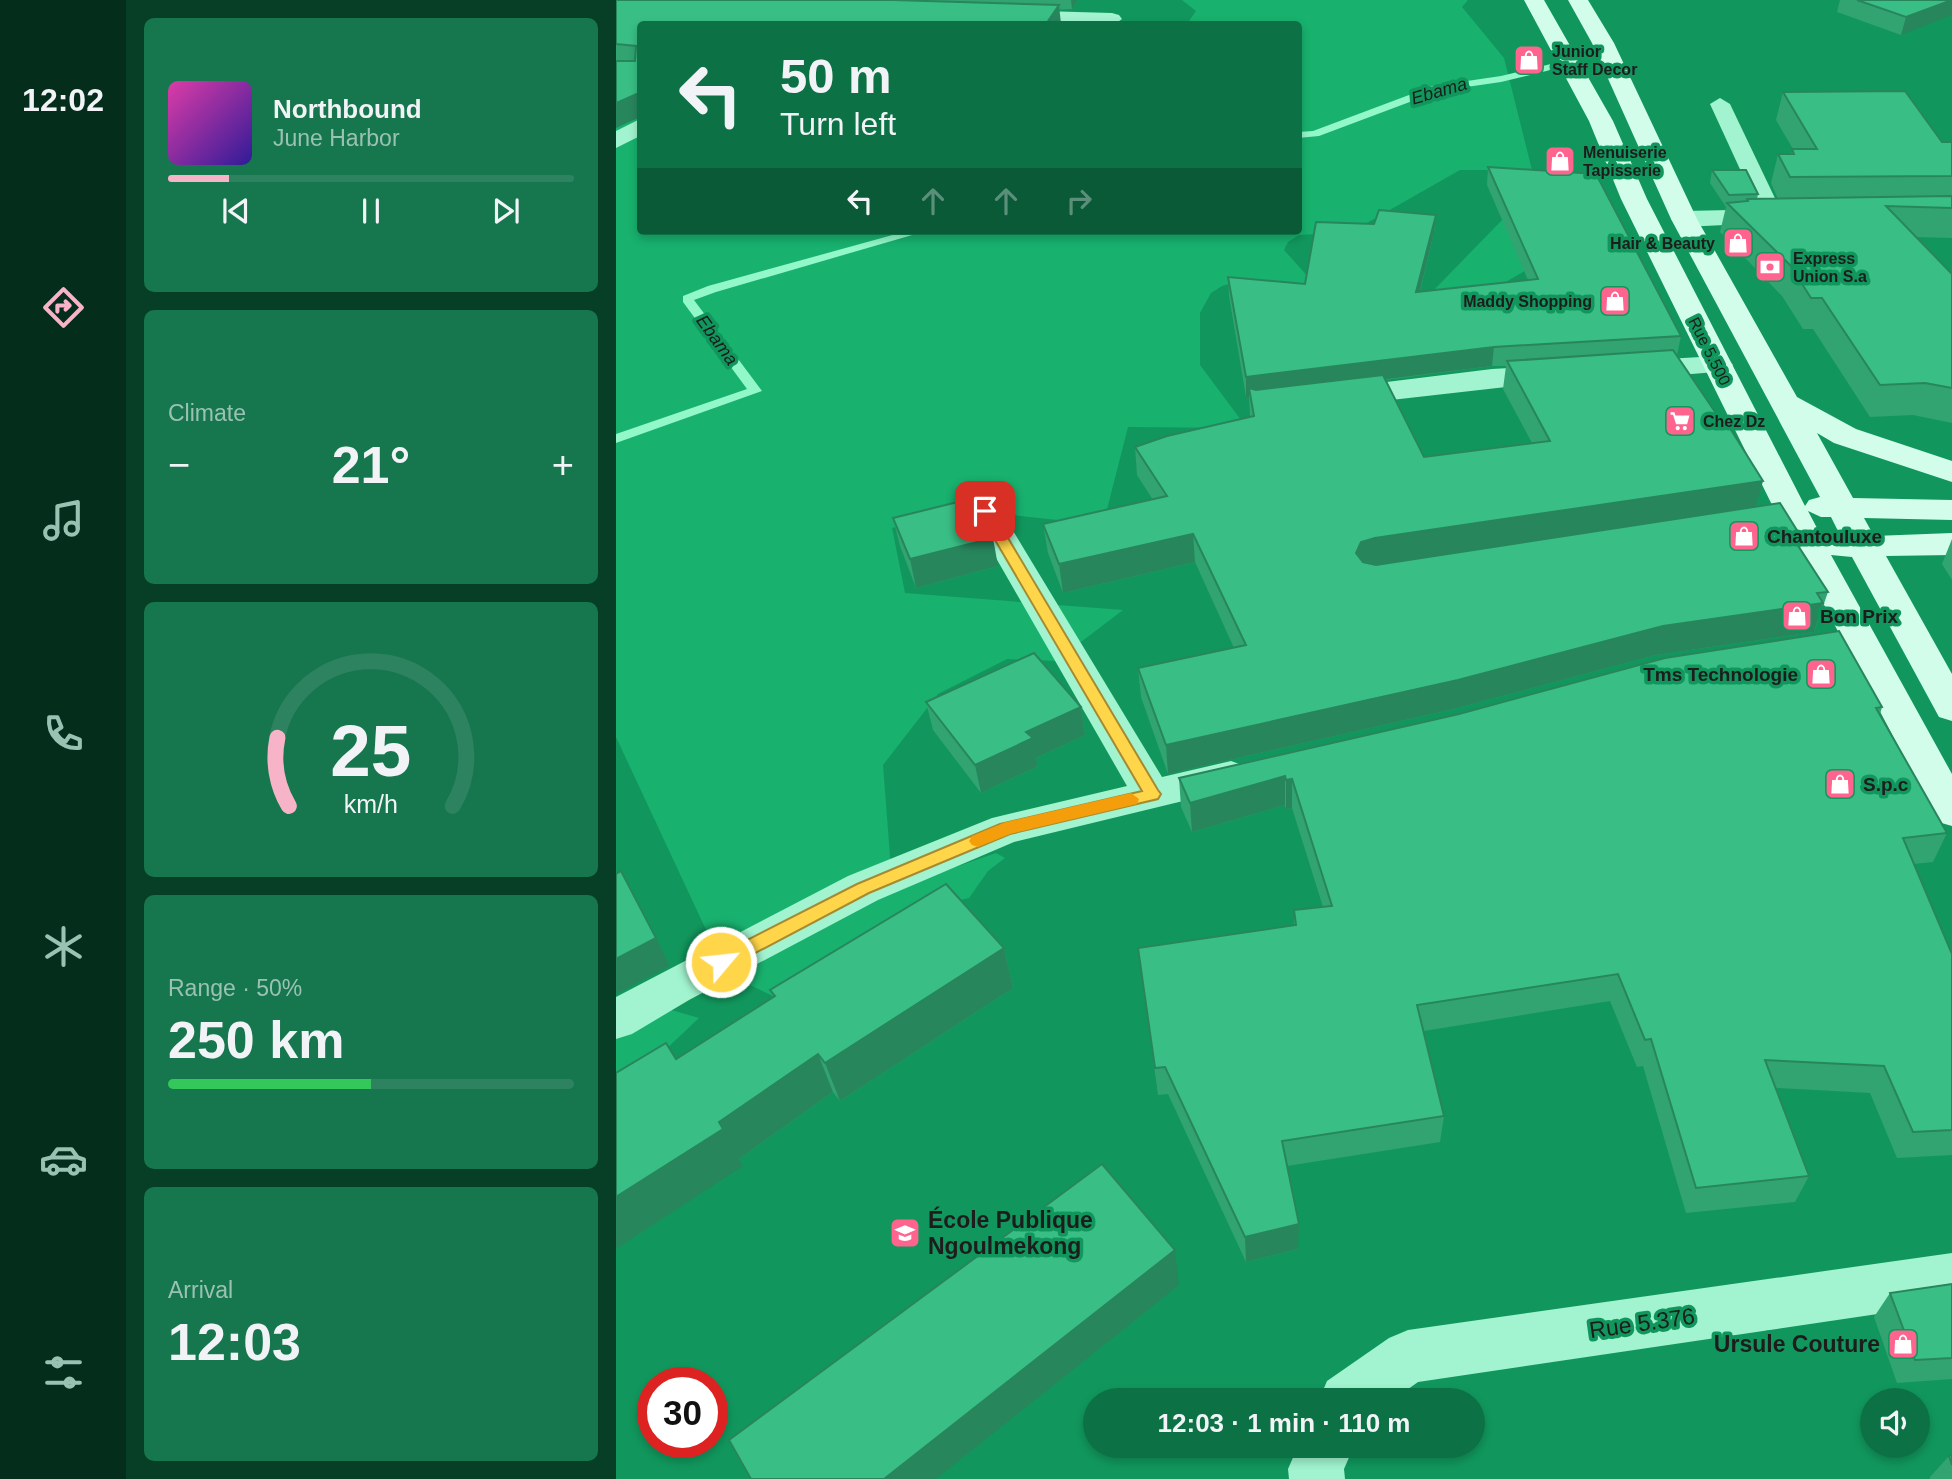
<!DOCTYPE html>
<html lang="en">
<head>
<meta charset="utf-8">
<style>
  :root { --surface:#0d7146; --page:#16764d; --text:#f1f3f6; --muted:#9ac2b3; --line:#2d835f; --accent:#f7b3c8 }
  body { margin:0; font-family:Arial,sans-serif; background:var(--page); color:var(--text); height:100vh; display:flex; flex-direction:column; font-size:26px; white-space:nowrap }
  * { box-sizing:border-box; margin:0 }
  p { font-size:23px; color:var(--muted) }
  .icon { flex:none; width:38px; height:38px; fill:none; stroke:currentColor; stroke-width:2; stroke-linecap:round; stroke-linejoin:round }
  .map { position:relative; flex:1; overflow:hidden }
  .drawer { display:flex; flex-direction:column; gap:18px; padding:18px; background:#073e26; width:490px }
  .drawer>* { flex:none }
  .banner { position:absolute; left:21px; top:21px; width:665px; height:214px; border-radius:7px; box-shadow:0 4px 10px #0003; background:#0d7146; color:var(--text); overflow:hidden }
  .buttons { position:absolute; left:1244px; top:1388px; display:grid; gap:14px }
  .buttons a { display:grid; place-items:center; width:70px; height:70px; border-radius:50%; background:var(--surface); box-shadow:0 4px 10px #0003; font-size:35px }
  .speed { position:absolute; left:21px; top:1367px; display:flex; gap:14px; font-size:35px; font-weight:700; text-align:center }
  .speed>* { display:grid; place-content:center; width:91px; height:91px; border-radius:50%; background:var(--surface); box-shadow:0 4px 10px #0003; line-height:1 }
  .speed .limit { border:10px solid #d22; background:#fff; color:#111 }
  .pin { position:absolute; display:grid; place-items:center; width:60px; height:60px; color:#fff; margin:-30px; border-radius:14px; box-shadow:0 4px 10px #0006 }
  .me { position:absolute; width:77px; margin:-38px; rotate:62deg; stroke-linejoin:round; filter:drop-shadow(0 0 5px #0008) }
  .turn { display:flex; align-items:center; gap:24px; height:147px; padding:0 28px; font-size:32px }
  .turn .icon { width:91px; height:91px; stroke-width:2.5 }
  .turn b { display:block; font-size:49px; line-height:60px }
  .lanes { display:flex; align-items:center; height:66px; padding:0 28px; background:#0003; justify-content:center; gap:35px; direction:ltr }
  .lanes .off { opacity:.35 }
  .big { font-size:52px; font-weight:600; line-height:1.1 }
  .drawer .tile { flex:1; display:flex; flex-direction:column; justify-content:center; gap:10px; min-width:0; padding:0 24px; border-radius:10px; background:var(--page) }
  .drawer .dial { align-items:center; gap:0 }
  .dial svg { height:182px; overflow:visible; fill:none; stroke:var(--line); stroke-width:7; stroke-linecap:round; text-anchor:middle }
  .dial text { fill:var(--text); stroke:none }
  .song { display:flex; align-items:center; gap:21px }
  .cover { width:84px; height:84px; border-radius:10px; background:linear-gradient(135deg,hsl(320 70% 55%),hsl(250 70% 35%)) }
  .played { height:7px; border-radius:4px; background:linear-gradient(90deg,var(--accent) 15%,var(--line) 15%) }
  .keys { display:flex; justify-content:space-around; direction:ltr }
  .heat { display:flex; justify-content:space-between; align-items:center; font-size:38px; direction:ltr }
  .charge { height:10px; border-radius:5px; background:linear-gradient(90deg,#34c759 50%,var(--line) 0) }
  .trip { position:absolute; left:467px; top:1388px; width:402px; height:70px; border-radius:35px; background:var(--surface); box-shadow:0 4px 10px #0003; font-weight:600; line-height:70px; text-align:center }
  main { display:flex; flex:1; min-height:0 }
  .tab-bar { display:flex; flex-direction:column; width:126px; justify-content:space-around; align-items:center; background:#052d1c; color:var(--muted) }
  .tab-bar .icon { width:49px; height:49px }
  .tab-bar .active { color:var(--accent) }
  .tab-bar b { font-size:32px; color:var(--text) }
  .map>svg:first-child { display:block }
</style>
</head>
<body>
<main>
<nav class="tab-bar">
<b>12:02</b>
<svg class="icon active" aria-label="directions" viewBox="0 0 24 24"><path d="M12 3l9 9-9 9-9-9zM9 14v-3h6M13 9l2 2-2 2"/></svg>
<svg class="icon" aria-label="music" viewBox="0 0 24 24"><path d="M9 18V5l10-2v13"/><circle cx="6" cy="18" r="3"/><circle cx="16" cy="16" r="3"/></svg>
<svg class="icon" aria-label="phone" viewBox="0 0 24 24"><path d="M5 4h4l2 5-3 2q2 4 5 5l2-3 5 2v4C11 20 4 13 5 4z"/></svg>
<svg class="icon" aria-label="climate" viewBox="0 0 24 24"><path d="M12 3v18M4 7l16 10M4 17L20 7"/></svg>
<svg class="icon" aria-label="car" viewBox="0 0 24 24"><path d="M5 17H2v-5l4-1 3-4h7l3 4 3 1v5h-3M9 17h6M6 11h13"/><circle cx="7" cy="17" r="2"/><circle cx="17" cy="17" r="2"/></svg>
<svg class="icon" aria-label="filters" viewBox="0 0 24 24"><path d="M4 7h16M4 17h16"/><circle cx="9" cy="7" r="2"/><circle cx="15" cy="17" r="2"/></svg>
</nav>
<section class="drawer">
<div class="tile">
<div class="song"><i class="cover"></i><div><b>Northbound</b><p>June Harbor</p></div></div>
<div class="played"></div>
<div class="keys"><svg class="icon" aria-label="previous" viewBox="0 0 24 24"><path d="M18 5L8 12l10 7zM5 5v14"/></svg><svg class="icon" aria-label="pause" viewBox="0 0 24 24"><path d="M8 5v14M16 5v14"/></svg><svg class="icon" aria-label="next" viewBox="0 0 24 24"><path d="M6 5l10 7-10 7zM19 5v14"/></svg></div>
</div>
<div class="tile"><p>Climate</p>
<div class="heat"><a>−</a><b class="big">21°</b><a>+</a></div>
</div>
<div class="tile dial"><svg viewBox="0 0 100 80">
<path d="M14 69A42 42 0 1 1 86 69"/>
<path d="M14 69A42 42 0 0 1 9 39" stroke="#f7b3c8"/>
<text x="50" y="56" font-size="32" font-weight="700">25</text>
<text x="50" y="72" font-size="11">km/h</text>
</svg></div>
<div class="tile"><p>Range · 50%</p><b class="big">250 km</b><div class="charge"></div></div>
<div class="tile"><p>Arrival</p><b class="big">12:03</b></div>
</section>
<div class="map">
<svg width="1336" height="1479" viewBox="0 0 1336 1479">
  <rect width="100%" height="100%" fill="#11975d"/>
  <!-- green -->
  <g fill="#18b16e">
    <path d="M 566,0 L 852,0 L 846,7 L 888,58 L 927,214 L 943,251 L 881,287 L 813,295 L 890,216 L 876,170 L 844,170 L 735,232 L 683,235 L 672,242 L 668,250 L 722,310 L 623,281 L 606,286 L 595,293 L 584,313 L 584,365 L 631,428 L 512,427 L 487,525 L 342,509 L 276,528 L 289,593 L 507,610 L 440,661 L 391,659 L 322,694 L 267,765 L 275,869 L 99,949 L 0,737 L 0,110 L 24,95 L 24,231 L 682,231 L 682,24 L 559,24 L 573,21 L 580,11 Z"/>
    <path d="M 380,853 L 389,858 L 372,871 L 353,898 L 300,910 L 157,996 L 132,984 L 130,964 L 209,912 Z"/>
    <path d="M 52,1009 L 83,1018 L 11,1086 L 0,1092 L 0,1030 Z"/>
  </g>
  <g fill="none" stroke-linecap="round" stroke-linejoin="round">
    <!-- stream -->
    <g fill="#92f7c9" fill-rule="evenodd">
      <path d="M 968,56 L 971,57 L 971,61 L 885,82 L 823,91 L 703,136 L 682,138 L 682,132 L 697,131 L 817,86 L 885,76 Z"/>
      <path d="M 291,231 L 310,231 L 100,292 L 78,300 L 146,391 L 0,443 L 0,434 L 131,389 L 67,302 L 67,296 L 92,286 Z"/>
    </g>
    <!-- lane -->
    <path fill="#a1f4cf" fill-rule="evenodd" d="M 1104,98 L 1114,104 L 1168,217 L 1165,222 L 1149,222 L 1146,217 L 1094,104 Z"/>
    <!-- street -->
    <g fill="#a1f4cf" fill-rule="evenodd">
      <path d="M 393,10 L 496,13 L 503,15 L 506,19 L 499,24 L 386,20 L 383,16 L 386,12 Z"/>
      <path d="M 24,119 L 24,136 L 0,148 L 0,131 Z"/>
      <path d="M 1161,209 L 1170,212 L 1174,217 L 1170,222 L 1068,227 L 1059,224 L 1055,219 L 1059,214 L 1068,211 Z"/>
      <path d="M 1102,356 L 1112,359 L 1117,365 L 1112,371 L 1015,379 L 1005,376 L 1000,370 L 1005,364 L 1015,361 Z"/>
      <path d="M 941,365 L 951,368 L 956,374 L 951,380 L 722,406 L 711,403 L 707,397 L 711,391 L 722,388 L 876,369 Z"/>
      <path d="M 369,501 L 381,504 L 385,511 L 546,777 L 615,761 L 629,766 L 635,776 L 629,786 L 398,842 L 262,900 L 73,1000 L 16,1034 L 0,1039 L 0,997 L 232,876 L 376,818 L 511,786 L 353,511 L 357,504 Z"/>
      <path d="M 1336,1253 L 1336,1303 L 802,1382 L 777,1400 L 703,1400 L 711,1381 L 773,1338 L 792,1330 Z"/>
      <path d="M 682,1446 L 738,1446 L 728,1469 L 729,1479 L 673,1479 L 672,1469 Z"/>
    </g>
    <!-- secondary -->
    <path fill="#d1fdea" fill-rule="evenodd" d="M 908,0 L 928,0 L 997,121 L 1031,199 L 1189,506 L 1193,500 L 1204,497 L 1055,219 L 976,43 L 952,0 L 972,0 L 998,43 L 1081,219 L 1181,397 L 1240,429 L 1336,461 L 1336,482 L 1218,443 L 1201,433 L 1237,498 L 1336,500 L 1336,520 L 1248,518 L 1258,536 L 1336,533 L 1336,555 L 1270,556 L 1336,674 L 1336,721 L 1323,717 L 1236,557 L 1215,555 L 1336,774 L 1336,826 L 1322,822 L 1162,517 L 1005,199 L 973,121 ZM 1192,511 L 1205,517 L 1215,517 L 1225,537 L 1214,539 L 1210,545 Z"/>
  </g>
  <!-- wall -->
  <g fill="#31a472" fill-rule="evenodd">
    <path d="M 0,0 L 462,0 L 456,9 L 24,24 L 24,117 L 0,128 Z"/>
    <path d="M 1224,0 L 1336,0 L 1285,35 L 1221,12 Z"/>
    <path d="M 1167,92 L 1326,142 L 1336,142 L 1336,238 L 1300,237 L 1336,274 L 1336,423 L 1297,415 L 1254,417 L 1197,329 L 1187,329 L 1166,296 L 1104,232 L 1110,207 L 1094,183 L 1096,170 L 1142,194 L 1141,199 L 1162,199 L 1155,183 L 1162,154 L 1175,154 L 1177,149 L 1160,120 Z"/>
    <path d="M 872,167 L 1065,336 L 1061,355 L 1140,507 L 1187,540 L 1184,548 L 1212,592 L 1198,632 L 1040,655 L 838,709 L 552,774 L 525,697 L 522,668 L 618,648 L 579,562 L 447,593 L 432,553 L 427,524 L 537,500 L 521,475 L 519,447 L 634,417 L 633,397 L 630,397 L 613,296 L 612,277 L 689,284 L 758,224 L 820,215 L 818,233 L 804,292 L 912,280 L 871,185 ZM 876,366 L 890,366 L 887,389 L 916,443 L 808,457 L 769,380 Z"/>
    <path d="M 277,518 L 382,566 L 300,588 L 284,546 Z"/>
    <path d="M 1336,539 L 1336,580 L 1326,564 Z"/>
    <path d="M 310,702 L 465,707 L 469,735 L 420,758 L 422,766 L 365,793 L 317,730 Z"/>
    <path d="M 1266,707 L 1264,714 L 1331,833 L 1317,862 L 1298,864 L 1336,954 L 1336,1155 L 1281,1158 L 1254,1093 L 1160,1088 L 1193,1176 L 1179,1202 L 1070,1213 L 1027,1066 L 1021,1067 L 994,1001 L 808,1031 L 828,1116 L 824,1142 L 671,1166 L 682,1249 L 630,1262 L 552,1094 L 542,1095 L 522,948 L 678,925 L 678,910 L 707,907 L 676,808 L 670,809 L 669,805 L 576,832 L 565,807 L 563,778 Z"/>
    <path d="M 388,948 L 397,988 L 224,1101 L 217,1092 L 123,1159 L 127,1166 L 60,1059 L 157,997 L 154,990 Z"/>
    <path d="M 1336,1284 L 1336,1379 L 1281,1383 L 1258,1317 L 1274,1293 Z"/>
    <path d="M 1336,1455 L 1336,1479 L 1314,1479 L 1314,1477 L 1333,1456 Z"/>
  </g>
  <!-- shaded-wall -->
  <g fill="#28865d">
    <path d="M 455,0 L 462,0 L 456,9 Z"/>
    <path d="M 1336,0 L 1336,15 L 1285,35 L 1290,17 Z"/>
    <path d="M 443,5 L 445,24 L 430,24 Z"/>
    <path d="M 23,93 L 24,99 L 24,117 L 0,128 L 0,103 Z"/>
    <path d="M 820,215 L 818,233 L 799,311 L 800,292 Z"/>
    <path d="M 878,347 L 876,366 L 634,396 L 633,388 L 633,397 L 630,397 L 630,377 Z"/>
    <path d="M 1147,481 L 1139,510 L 744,571 L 740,553 L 745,542 L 759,538 Z"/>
    <path d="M 577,534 L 579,562 L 447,593 L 443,564 Z"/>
    <path d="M 377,538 L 382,566 L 300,588 L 294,559 Z"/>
    <path d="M 1207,603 L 1198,632 L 1040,655 L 838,709 L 552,774 L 550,745 L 1047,626 Z"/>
    <path d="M 465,707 L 469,735 L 420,758 L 422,766 L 365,793 L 359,765 L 410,732 Z"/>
    <path d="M 669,776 L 669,805 L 576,832 L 574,803 Z"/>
    <path d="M 676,779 L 676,808 L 670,809 L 670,780 Z"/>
    <path d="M 40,938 L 54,966 L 0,994 L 0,959 Z"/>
    <path d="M 388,948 L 397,988 L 224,1101 L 209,1063 Z"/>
    <path d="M 202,1054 L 217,1092 L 123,1159 L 127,1166 L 0,1249 L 0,1197 L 103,1122 Z"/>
    <path d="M 683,1224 L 682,1249 L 630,1262 L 629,1237 Z"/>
    <path d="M 559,1250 L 563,1285 L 320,1479 L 268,1479 Z"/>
  </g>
  <!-- building -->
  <g fill="#39bf85" stroke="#28865d" stroke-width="2">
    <path d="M 0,0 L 277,0 L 443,5 L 430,24 L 24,24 L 24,93 L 23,93 L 0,103 L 0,61 L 19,61 L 20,46 L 0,44 Z"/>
    <path d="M 1241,0 L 1336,0 L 1290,17 Z"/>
    <path d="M 1289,91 L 1326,142 L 1336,142 L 1336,176 L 1174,177 L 1162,154 L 1178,154 L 1176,149 L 1201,149 L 1167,92 Z"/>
    <path d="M 872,167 L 980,174 L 1065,336 L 878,347 L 630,377 L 612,277 L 689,284 L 700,222 L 758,224 L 763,210 L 820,215 L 800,292 L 922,279 Z"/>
    <path d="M 1096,170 L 1130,170 L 1142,194 L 1113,195 Z"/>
    <path d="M 1336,196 L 1336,208 L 1270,206 L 1336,274 L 1336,388 L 1309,383 L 1264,385 L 1206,298 L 1195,298 L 1174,265 L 1111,203 L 1132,201 L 1131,199 Z"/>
    <path d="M 1057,350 L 1108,425 L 1112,425 L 1147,481 L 759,538 L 745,542 L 740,553 L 747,562 L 760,565 L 1164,503 L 1187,540 L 1179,541 L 1212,592 L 1201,593 L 1207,603 L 1047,626 L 842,680 L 550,745 L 522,668 L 630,645 L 577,534 L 443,564 L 427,524 L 551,496 L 519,447 L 551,436 L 638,416 L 633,388 L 640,390 L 767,375 L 808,457 L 934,441 L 891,361 Z"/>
    <path d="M 354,499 L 377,538 L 294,559 L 277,518 Z"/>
    <path d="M 1223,631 L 1266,707 L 1260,708 L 1331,833 L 1287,838 L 1336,954 L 1336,1130 L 1297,1132 L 1268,1066 L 1149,1060 L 1193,1176 L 1080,1188 L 1035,1039 L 1029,1040 L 1002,974 L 801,1005 L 828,1116 L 666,1141 L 683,1224 L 629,1237 L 549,1067 L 539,1068 L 522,948 L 680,925 L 678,910 L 716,906 L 676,779 L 670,780 L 669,776 L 574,803 L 563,778 L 843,714 L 1049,658 Z"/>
    <path d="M 418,653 L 465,707 L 410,732 L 417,738 L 359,765 L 310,702 Z"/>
    <path d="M 5,871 L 40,938 L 0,959 L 0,874 Z"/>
    <path d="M 330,884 L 388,948 L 209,1063 L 202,1054 L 103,1122 L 107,1129 L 0,1197 L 0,1073 L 50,1043 L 60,1059 L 159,996 L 154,990 Z"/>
    <path d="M 486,1164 L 559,1250 L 268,1479 L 135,1479 L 113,1440 Z"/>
    <path d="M 1336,1284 L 1336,1358 L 1299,1360 L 1274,1293 Z"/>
    <path d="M 1336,1455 L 1336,1465 L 1333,1456 Z"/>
  </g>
  <!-- route -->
  <path fill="#ffd54a" stroke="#a68a30" stroke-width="2" d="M 369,507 L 376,511 L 542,790 L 545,794 L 542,799 L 394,834 L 253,893 L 111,968 L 105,970 L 98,968 L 96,962 L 98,957 L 241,884 L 384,824 L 526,791 L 362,511 Z"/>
  <!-- slow -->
  <path fill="#f59e0b" d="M 515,793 L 523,799 L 521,804 L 394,834 L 362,847 L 356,845 L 353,841 L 356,836 L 390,822 Z"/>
  <!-- icons -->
  <defs>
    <g id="shop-square" transform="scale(1.575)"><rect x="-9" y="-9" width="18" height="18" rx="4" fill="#ff648f" stroke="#11975d"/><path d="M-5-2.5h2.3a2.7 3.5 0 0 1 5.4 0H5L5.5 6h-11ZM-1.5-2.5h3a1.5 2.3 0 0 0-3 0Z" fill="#fff"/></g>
    <g id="bank-square" transform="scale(1.575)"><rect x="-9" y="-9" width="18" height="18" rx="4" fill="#ff648f" stroke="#11975d"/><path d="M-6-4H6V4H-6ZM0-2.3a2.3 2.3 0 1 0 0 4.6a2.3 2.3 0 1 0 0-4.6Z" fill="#fff"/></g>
    <g id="supermarket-square" transform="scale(1.575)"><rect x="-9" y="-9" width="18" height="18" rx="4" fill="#ff648f" stroke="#11975d"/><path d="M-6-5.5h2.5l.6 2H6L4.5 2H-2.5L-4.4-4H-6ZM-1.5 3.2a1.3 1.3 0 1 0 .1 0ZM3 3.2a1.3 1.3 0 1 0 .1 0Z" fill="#fff"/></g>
    <g id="school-square" transform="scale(1.575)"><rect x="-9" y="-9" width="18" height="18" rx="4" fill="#ff648f" stroke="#11975d"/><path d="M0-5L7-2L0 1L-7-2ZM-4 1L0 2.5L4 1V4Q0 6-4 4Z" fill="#fff"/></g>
  </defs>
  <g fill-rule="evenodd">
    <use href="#shop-square" x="913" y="60"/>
    <use href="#shop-square" x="944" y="161"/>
    <use href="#shop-square" x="1122" y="243"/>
    <use href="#bank-square" x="1154" y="267"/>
    <use href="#shop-square" x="999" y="301"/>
    <use href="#supermarket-square" x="1064" y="421"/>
    <use href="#shop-square" x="1128" y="536"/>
    <use href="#shop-square" x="1181" y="616"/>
    <use href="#shop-square" x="1205" y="674"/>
    <use href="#shop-square" x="1224" y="784"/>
    <use href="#school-square" x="289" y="1233"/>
    <use href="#shop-square" x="1287" y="1344"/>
  </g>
  <g text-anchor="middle" stroke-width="7" stroke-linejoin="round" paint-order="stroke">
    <!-- far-poi labels -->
    <g font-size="16" font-weight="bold" fill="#1d1d1d" stroke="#11975d" text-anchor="start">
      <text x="936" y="57">Junior<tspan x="936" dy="18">Staff Decor</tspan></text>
      <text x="967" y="158">Menuiserie<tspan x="967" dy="18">Tapisserie</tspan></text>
      <text x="1099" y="249" text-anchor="end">Hair &amp; Beauty</text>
      <text x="1177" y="264">Express<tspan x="1177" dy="18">Union S.a</tspan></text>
      <text x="976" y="307" text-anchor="end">Maddy Shopping</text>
      <text x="1087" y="427">Chez Dz</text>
    </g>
    <!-- far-street labels -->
    <g font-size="16" fill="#1d1d1d" stroke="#11975d">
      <text transform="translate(1094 351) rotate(63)" y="6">Rue 5.500</text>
    </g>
    <!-- far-water labels -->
    <g font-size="18" font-style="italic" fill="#191d1b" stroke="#11975d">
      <text transform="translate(823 91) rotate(-16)" y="6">Ebama</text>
      <text transform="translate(101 340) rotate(54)" y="6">Ebama</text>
    </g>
    <!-- poi labels -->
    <g font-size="19" font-weight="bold" fill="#1d1d1d" stroke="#11975d" text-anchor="start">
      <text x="1151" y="543">Chantouluxe</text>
      <text x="1204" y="623">Bon Prix</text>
      <text x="1182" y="681" text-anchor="end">Tms Technologie</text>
      <text x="1247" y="791">S.p.c</text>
    </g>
    <!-- near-poi labels -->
    <g font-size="23" font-weight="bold" fill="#1d1d1d" stroke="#11975d" text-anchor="start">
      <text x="312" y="1228">École Publique<tspan x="312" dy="26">Ngoulmekong</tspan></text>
      <text x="1264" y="1352" text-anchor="end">Ursule Couture</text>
    </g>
    <!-- near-street labels -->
    <g font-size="23" fill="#1d1d1d" stroke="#11975d">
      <text transform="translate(1026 1323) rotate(-8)" y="8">Rue 5.376</text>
    </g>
  </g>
</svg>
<div class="buttons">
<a><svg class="icon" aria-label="sound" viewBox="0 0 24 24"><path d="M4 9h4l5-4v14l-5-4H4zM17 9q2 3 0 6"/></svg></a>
</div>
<div class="speed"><div class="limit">30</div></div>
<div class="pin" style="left:369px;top:511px;background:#d93025"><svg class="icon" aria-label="arrive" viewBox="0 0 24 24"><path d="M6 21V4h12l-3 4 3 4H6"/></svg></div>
<svg class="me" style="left:105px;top:962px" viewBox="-20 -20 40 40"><circle r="17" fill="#ffd54a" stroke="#fff" stroke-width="3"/><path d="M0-11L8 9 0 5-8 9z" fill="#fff"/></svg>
<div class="trip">12:03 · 1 min · 110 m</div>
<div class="banner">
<div class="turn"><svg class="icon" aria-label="left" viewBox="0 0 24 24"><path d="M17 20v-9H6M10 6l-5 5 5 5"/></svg><div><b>50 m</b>Turn left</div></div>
<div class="lanes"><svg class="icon" aria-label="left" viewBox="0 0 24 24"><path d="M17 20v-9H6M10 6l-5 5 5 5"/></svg><svg class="icon off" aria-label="ahead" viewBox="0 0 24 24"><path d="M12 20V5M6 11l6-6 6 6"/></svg><svg class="icon off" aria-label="ahead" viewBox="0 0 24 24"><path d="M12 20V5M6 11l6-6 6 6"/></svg><svg class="icon off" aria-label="right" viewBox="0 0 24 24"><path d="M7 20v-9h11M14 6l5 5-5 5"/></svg></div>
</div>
</div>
</main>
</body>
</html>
